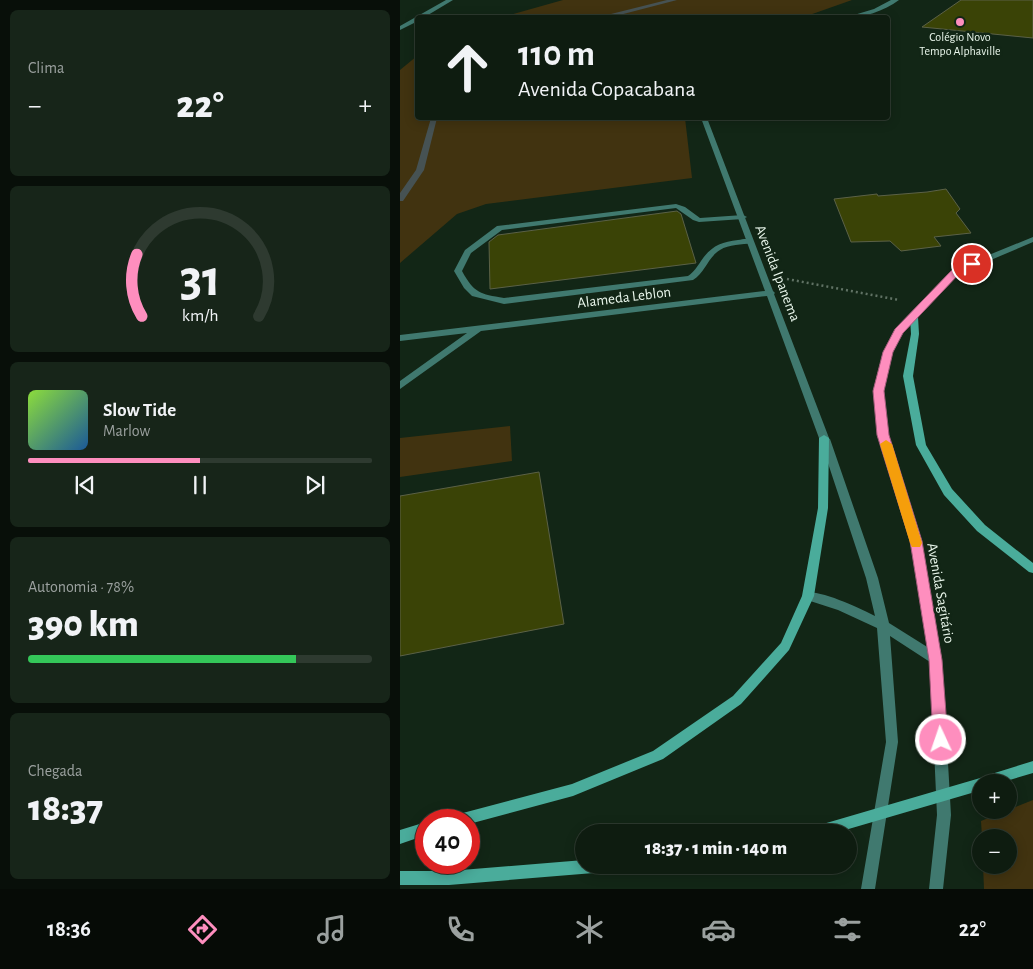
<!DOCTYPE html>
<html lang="pt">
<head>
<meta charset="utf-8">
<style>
  :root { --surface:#0e1c10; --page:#172519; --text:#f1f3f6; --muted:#9ba19f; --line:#2e3a30; --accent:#fe8ebe }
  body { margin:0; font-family:"Alegreya Sans",sans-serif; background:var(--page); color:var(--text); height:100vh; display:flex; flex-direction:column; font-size:19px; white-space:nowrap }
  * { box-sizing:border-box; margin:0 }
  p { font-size:16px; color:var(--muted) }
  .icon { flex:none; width:28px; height:28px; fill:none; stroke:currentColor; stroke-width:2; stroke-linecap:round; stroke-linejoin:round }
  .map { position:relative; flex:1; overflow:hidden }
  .sheet { display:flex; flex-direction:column; gap:10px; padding:10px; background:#080f09; width:400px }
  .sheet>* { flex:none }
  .guide { position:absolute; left:15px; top:15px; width:475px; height:105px; border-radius:5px; box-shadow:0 2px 12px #0003,0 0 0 1px var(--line); background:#0e1c10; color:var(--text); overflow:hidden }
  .fabs { position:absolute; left:572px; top:774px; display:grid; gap:10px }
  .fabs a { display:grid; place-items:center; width:45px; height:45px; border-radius:50%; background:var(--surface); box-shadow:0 2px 12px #0003,0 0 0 1px var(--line); font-size:25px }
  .speed { position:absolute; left:15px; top:809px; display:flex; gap:10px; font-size:25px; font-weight:700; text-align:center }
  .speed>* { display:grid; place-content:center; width:65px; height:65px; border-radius:50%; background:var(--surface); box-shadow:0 2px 12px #0003,0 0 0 1px var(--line); line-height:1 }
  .speed .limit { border:8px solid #d22; background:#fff; color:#111 }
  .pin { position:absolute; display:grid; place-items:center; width:42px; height:42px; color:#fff; margin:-21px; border:2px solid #fff; border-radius:50%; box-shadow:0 1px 5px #0007 }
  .me { position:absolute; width:55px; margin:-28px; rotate:357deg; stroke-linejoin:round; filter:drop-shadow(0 0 4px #0008) }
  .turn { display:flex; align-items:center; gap:18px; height:105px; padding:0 20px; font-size:22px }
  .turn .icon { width:65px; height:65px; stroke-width:2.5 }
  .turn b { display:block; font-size:35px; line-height:42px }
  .big { font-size:38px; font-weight:800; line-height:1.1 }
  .sheet .tile { flex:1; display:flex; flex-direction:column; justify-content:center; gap:8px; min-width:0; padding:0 18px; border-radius:8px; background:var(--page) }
  .sheet .dial { align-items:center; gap:0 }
  .dial svg { height:130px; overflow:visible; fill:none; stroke:var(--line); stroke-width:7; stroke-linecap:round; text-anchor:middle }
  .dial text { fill:var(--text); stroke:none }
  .song { display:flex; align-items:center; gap:15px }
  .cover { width:60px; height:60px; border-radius:8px; background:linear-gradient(135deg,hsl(90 70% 55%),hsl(210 70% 35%)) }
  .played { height:5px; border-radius:2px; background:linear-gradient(90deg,var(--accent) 50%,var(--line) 50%) }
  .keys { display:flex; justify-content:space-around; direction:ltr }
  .heat { display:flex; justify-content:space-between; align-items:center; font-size:28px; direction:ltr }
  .charge { height:8px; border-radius:4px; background:linear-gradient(90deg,#34c759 78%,var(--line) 0) }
  .trip { position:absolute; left:175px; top:824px; width:282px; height:50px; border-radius:25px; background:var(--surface); box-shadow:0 2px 12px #0003,0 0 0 1px var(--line); font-weight:800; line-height:50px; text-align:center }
  .dock { display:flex; height:80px; justify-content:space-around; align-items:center; background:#060b06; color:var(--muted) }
  .dock .icon { width:35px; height:35px }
  .dock .current { color:var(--accent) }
  .dock b { font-size:22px; color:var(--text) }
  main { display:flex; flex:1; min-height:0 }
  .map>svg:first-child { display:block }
</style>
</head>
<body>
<main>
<section class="sheet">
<div class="tile"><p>Clima</p>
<div class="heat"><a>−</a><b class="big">22°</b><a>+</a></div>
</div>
<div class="tile dial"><svg viewBox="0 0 100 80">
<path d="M14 69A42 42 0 1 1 86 69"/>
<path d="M14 69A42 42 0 0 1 11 31" stroke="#fe8ebe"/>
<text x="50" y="56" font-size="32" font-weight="700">31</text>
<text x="50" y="72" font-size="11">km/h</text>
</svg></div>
<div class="tile">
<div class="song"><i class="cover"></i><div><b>Slow Tide</b><p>Marlow</p></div></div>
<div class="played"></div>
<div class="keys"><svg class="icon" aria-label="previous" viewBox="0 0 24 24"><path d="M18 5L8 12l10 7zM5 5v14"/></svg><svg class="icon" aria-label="pause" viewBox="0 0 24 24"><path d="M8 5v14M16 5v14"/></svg><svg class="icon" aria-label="next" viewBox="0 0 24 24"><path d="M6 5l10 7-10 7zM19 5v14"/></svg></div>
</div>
<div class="tile"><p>Autonomia · 78%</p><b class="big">390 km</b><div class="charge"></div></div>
<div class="tile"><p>Chegada</p><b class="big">18:37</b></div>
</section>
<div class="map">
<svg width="633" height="889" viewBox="0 0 633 889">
  <rect width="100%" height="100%" fill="#122616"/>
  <!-- green -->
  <g fill="#413310">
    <path d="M 163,0 L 452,0 L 401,18 L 103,17 Z"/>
    <path d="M 17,56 L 18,118 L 285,118 L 292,178 L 86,204 L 57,214 L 0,263 L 0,70 Z"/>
    <path d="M 110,426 L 112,461 L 0,477 L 0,438 Z"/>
    <path d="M 633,800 L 633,889 L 584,889 L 583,865 L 609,865 L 609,838 L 582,837 L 581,821 Z"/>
  </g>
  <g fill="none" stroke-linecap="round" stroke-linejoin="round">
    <!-- stream -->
    <g fill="#465253" fill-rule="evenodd">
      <path d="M 267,0 L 277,0 L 208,18 L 195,18 Z"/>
      <path d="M 31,118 L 37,118 L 24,170 L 3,201 L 0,201 L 0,193 L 16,170 Z"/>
    </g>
  </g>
  <!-- building -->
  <g fill="#3a4306" stroke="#5b6147">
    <path d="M 561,0 L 633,0 L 633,38 L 522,27 Z"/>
    <path d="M 546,189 L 560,209 L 556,213 L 571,233 L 534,237 L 541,246 L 501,251 L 490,241 L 451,242 L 434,199 L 477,194 L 478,196 L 527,192 Z"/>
    <path d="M 277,211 L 281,214 L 296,263 L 90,289 L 89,242 L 98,235 Z"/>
    <path d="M 139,472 L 164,624 L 0,656 L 0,496 Z"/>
  </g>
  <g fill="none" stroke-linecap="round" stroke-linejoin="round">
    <!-- path -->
    <path stroke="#607264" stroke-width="2.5" stroke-dasharray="2 3" stroke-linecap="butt" d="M 387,279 L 499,300"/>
    <!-- service -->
    <path fill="#40796f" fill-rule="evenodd" d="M 276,204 L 285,207 L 300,218 L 343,215 L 347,217 L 343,219 L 299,222 L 293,220 L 276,208 L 102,230 L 71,253 L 62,271 C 74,293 80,294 104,298 L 288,276 C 294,272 297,267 301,261 C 311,246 321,242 338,240 C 344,239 348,238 353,241 L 352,243 C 342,245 329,244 320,250 C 308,257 305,273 293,280 L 104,304 L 72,296 L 64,288 L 54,271 L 65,250 L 97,226 Z"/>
    <!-- minor -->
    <g fill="#40796f" fill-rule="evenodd">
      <path d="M 46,0 L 53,0 L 23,18 L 18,18 L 18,21 L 0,30 L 0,26 Z"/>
      <path d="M 491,0 L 499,0 C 484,11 463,18 444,18 L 474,9 Z"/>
      <path d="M 301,118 L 307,118 L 373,291 L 375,293 L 374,294 L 429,438 L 428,440 L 420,440 L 419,438 L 367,296 L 81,331 L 0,389 L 0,381 L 67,333 L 0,341 L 0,335 L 365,291 Z"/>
      <path d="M 633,237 L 633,242 L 558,274 L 503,332 L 493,352 L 483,391 L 488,435 L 521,541 L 542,659 L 540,663 L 536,664 L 532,663 L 530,659 L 511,541 L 478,435 L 473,391 L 483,352 L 495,331 L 552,270 Z"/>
    </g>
    <!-- tertiary -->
    <path fill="#40796f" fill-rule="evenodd" d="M 425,436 L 430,439 L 478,578 L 489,623 L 540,655 L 542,659 L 551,815 L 543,889 L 529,889 L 537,815 L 530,662 L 490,636 L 498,742 L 475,889 L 461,889 L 486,742 L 477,628 L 438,610 L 404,599 L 402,596 L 404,593 C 417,588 462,609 475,616 L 466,578 L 420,439 Z"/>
    <!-- secondary -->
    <g fill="#4aac9b" fill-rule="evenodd">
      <path d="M 514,314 L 518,317 L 519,334 L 513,376 L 526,445 L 552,489 L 585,525 L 633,563 L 633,573 L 629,572 L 577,531 L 544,495 L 516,445 L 503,376 L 511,334 L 510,317 Z"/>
      <path d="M 424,435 L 429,438 L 428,508 L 414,596 L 389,650 L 341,704 L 263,759 L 173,796 L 69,824 L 69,820 L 52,820 L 54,815 L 59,814 L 172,784 L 253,751 L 333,696 L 381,643 L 402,596 L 418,508 L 419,438 Z"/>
      <path d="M 633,761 L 633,773 L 603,782 L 581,782 L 581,787 L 578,782 L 580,778 L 585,776 Z"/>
      <path d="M 26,822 L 26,835 L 0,844 L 0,830 Z"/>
      <path d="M 184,860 L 184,865 L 213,865 L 211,870 L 206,872 L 49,885 L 0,885 L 0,871 L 49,871 Z"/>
    </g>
    <!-- secondary-bridge -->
    <path stroke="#4aac9b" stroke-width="12" d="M 417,832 L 581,784"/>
  </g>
  <!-- route -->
  <path fill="#fe8ebe" stroke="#a55c7c" d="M 572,261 L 575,262 L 575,266 L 559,274 L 503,333 L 493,352 L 484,391 L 489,435 L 522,541 L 542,660 L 548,740 L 546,744 L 541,746 L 536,744 L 533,740 L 529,660 L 510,541 L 477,435 L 473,391 L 483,352 L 495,329 L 552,270 Z"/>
  <!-- slow -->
  <path fill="#f59e0b" d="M 486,440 L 492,444 L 522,543 L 520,547 L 512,547 L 510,543 L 480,444 Z"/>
  <!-- markers -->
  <circle fill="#fe8ebe" stroke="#122616" stroke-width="2" cx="560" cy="22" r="5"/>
  <g text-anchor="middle" stroke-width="5" stroke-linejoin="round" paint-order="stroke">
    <!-- far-poi labels -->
    <g font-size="12" fill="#eaf7ec" stroke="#122616">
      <text x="560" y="41">Colégio Novo<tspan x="560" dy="14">Tempo Alphaville</tspan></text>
    </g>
    <!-- street labels -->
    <g font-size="15" fill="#eaf7ec" stroke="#122616">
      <text transform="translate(378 273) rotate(69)" y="5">Avenida Ipanema</text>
      <text transform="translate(224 297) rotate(-7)" y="5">Alameda Leblon</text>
      <text transform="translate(541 593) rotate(80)" y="5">Avenida Sagitário</text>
    </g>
  </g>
</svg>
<div class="fabs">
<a>+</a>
<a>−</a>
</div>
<div class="speed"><div class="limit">40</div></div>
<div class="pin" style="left:572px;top:264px;background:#d93025"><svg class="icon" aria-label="arrive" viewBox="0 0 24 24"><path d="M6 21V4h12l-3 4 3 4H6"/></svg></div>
<svg class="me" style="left:541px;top:740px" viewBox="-20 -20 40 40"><circle r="17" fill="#fe8ebe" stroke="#fff" stroke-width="3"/><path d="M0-11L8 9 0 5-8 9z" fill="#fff"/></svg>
<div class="trip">18:37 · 1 min · 140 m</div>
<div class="guide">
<div class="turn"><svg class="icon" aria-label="ahead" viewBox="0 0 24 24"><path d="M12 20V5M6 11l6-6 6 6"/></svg><div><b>110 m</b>Avenida Copacabana</div></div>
</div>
</div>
</main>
<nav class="dock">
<b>18:36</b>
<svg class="icon current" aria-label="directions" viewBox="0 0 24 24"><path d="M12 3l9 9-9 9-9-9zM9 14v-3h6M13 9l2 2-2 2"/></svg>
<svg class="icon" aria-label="music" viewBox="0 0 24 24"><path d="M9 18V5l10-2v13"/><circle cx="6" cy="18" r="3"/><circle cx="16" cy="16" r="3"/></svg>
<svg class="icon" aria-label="phone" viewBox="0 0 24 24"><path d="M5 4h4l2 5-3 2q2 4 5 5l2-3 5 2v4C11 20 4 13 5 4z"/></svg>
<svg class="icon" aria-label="climate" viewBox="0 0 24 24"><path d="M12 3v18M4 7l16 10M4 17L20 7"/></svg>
<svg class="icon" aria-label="car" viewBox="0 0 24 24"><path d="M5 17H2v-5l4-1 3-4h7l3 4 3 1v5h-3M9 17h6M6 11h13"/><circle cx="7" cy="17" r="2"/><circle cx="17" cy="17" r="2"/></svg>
<svg class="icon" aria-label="filters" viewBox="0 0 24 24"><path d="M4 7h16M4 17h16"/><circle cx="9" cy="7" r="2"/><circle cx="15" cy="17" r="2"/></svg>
<b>22°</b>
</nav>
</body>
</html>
